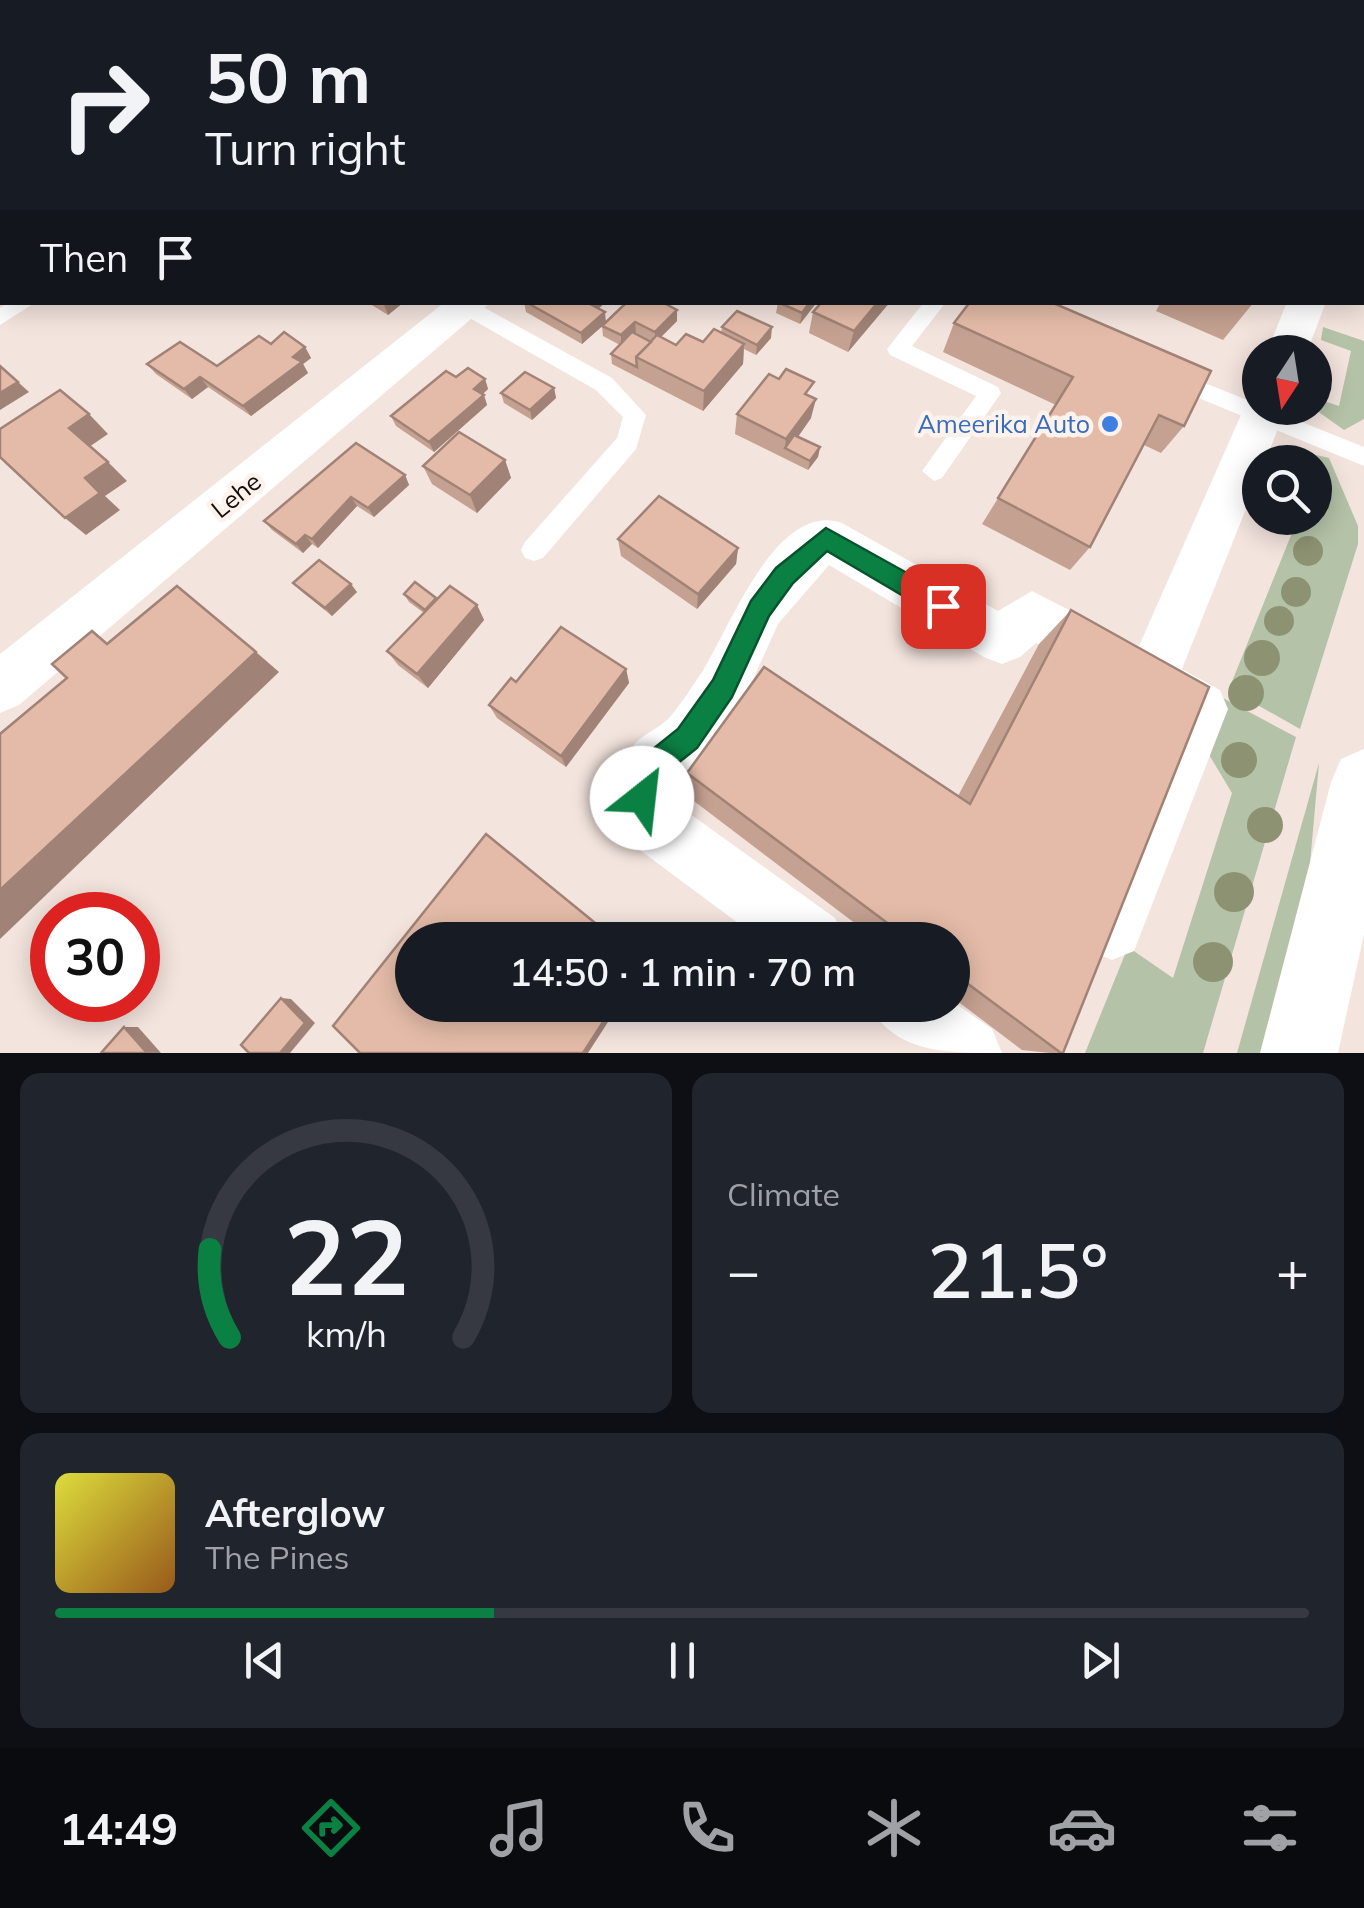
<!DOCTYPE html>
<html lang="en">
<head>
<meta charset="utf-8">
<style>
  :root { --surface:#171b24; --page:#20242c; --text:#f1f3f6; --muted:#9ea1a6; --line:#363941; --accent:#0b8043 }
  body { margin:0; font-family:Mulish,sans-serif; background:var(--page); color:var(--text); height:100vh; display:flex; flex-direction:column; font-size:38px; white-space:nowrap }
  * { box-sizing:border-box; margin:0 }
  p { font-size:32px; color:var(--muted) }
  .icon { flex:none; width:55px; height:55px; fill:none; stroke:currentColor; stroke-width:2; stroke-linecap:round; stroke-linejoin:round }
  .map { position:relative; height:1053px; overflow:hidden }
  .side { display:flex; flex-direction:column; gap:20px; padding:20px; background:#0d0f14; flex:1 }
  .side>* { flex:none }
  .guide { position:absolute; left:0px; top:0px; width:1365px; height:305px; box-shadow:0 5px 25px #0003; background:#171b24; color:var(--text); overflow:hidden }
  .needle { width:65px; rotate:192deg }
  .buttons { position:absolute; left:1242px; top:335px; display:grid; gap:20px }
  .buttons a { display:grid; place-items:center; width:90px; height:90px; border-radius:50%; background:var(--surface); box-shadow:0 5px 25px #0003; font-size:50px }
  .speed { position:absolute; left:30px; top:892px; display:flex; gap:20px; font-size:50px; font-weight:700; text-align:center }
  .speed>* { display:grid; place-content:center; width:130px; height:130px; border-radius:50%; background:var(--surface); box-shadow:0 5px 25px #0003; line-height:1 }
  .speed .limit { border:15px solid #d22; background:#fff; color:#111 }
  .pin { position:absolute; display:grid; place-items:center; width:85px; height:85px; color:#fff; margin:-42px; border-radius:20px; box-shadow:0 5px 15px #0006 }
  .me { position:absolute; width:110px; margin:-55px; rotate:29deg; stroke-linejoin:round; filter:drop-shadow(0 0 8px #0008) }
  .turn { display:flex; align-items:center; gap:35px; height:210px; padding:0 40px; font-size:45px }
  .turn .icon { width:130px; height:130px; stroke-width:2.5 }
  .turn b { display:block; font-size:70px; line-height:85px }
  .then { display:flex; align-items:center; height:95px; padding:0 40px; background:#0003; gap:20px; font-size:38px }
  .big { font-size:75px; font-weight:600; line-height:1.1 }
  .side .widget { flex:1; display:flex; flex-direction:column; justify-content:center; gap:15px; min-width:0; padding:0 35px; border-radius:20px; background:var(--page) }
  .side .dial { align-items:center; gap:0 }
  .dial svg { height:260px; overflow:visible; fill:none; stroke:var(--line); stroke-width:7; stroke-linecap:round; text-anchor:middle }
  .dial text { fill:var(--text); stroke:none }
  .song { display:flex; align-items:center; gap:30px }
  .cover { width:120px; height:120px; border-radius:15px; background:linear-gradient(135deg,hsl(60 70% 55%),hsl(30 70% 35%)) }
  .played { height:10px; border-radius:5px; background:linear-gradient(90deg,var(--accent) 35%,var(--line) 35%) }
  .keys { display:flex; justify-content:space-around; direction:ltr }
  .heat { display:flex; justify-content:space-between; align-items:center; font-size:55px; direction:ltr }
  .side .tiles { flex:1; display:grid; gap:20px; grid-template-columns:1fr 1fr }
  .widget:last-child { grid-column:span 2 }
  .trip { position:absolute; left:395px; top:922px; width:575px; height:100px; border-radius:50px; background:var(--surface); box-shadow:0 5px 25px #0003; font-weight:600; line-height:100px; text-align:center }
  .tab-bar { display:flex; height:160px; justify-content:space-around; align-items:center; background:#090b0e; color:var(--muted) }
  .tab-bar .icon { width:70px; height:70px }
  .tab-bar .selected { color:var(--accent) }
  .tab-bar b { font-size:45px; color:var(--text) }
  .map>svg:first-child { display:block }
</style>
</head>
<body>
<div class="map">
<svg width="1364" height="1053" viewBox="0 0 1364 1053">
  <rect width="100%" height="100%" fill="#f3e4dd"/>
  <!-- green -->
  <g fill="#b4c2a7">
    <path d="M 1323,327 L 1364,341 L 1364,419 L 1344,430 L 1313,408 L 1315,398 L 1339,406 L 1351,351 L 1321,340 Z"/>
    <path d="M 1295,450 L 1329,458 L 1358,526 L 1358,544 L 1300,729 L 1229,689 L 1298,518 L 1315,518 L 1315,462 L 1278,462 L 1281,455 Z"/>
    <path d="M 1221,697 L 1296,737 L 1203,1053 L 1085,1053 L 1128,947 L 1173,978 L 1232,793 L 1205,748 Z"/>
    <path d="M 1319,763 L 1308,886 L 1263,1053 L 1237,1053 Z"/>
  </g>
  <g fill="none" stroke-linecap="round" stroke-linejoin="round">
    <!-- lane -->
    <g fill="#fff" fill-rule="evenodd">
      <path d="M 10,302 L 36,302 L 0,325 L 0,308 Z"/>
      <path d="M 458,302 L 474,302 L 612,378 L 646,415 L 636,449 L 543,558 L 534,561 L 525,558 L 521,550 L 525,542 L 617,438 L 623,417 L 596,390 L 459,312 Z"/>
      <path d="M 924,302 L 946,302 L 912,346 L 998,387 L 1001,393 L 942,478 L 934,481 L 922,471 L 976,396 L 890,355 L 887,349 Z"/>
      <path d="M 1170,369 L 1364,447 L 1364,466 L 1162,383 L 1159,377 Z"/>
    </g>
    <!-- street -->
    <g fill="#fff" fill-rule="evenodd">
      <path d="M 439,0 L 472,0 L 474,2 L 441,2 Z"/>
      <path d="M 1364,152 L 1364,175 L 1362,175 L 1362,152 Z"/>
      <path d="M 445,302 L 491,302 L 19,705 L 0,713 L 0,654 Z"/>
      <path d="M 1287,302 L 1326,302 L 1307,352 L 1267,352 Z"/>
      <path d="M 1260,393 L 1260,408 L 1286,408 L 1265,462 L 1260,462 L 1260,474 L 1182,669 L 1220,690 L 1228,709 L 1134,951 L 1112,960 L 1090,951 L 1081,929 L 1169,720 L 1036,643 L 1020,657 L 1002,664 L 984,657 L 829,565 L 778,624 L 741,706 L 708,757 L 675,785 L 672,794 L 679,806 L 835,918 L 845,940 L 761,940 L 637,848 L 613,798 C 618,783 622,760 632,747 C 641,735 658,729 668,719 C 680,706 690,689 700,675 C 728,633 775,500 842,523 L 998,611 L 1032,591 L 1139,646 L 1244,408 L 1250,396 Z"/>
      <path d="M 952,1001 L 992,1029 L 1002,1053 C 945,1053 895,1053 869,1005 L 952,1005 Z"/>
    </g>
    <!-- secondary -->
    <path fill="#fff" fill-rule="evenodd" d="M 1364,749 L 1364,934 L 1338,1053 L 1260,1053 L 1331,782 L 1341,759 Z"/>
  </g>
  <!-- trees -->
  <g fill="#8d9372">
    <circle cx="1308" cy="551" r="15"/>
    <circle cx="1296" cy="592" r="15"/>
    <circle cx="1279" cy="621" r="15"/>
    <circle cx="1262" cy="658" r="18"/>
    <circle cx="1246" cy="693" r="18"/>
    <circle cx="1239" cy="760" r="18"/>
    <circle cx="1265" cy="825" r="18"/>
    <circle cx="1234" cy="892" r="20"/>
    <circle cx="1213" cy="962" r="20"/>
  </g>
  <!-- wall -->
  <g fill="#c4a190">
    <path d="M 240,0 L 274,0 L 270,2 L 248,2 Z"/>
    <path d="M 514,0 L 613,0 L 613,2 L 515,2 Z"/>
    <path d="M 620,0 L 658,0 L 658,1 L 620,2 Z"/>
    <path d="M 981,0 L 1018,0 L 1016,2 L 989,2 Z"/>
    <path d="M 1045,0 L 1075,0 L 1073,2 L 1044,2 Z"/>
    <path d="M 1212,0 L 1364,0 L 1364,88 L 1362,90 L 1362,2 L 1210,2 Z"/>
    <path d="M 367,302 L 404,302 L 388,315 Z"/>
    <path d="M 524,302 L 606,302 L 598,309 L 606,322 L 677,310 L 677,321 L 661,337 L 676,345 L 703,342 L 721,333 L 722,327 L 771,338 L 756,355 L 744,349 L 743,364 L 703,411 L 612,364 L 611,354 L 620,345 L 603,336 L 602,326 L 582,344 L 526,312 Z"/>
    <path d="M 817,302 L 800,324 L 776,313 L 778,303 Z"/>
    <path d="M 890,302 L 848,352 L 809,333 L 813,312 Z"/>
    <path d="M 1161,302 L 1254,302 L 1223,340 L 1156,311 Z"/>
    <path d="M 954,323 L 1184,426 L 1161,453 L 1144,445 L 1090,547 L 1070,570 L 982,524 L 1056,405 L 943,352 Z"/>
    <path d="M 271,344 L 305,347 L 311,358 L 303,364 L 308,373 L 251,416 L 208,387 L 192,399 L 156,374 L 147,364 L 217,366 Z"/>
    <path d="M 456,377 L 485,379 L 488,389 L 483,394 L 487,405 L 434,452 L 396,426 L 391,416 Z"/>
    <path d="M 554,388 L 556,398 L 532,420 L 504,403 L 501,393 Z"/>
    <path d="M 811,397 L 811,418 L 798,436 L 820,447 L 818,457 L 808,470 L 735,434 L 737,414 Z"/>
    <path d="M 505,460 L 511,478 L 477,513 L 432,484 L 423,466 Z"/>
    <path d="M 405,475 L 409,485 L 374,517 L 357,506 L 318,548 L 312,544 L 303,553 L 272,530 L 264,521 Z"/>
    <path d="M 618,539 L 738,548 L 736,564 L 697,609 L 621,556 Z"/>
    <path d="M 293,583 L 357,592 L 332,616 L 301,591 Z"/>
    <path d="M 404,594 L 436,598 L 477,605 L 484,620 L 428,688 L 398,665 L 387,651 L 424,613 L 409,602 Z"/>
    <path d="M 1071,610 L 1063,1053 L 1050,1053 L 1022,1050 L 952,997 L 952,940 L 877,940 L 686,795 L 687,773 L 958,796 L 1039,644 Z"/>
    <path d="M 626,669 L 629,683 L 566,767 L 497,718 L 489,705 L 516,682 Z"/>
  </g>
  <!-- shaded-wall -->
  <g fill="#a08376">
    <path d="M 102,0 L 140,0 L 142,2 L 97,2 Z"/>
    <path d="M 600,0 L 613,0 L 613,2 L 596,2 Z"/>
    <path d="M 2,143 L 2,173 L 0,174 L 0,144 Z"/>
    <path d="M 2,237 L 2,293 L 0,290 L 0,238 Z"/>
    <path d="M 383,302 L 404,302 L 388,315 Z"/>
    <path d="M 592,302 L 606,302 L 591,315 L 590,304 Z"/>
    <path d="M 810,302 L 817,302 L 800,324 L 802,313 Z"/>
    <path d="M 878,302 L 890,302 L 848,352 L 854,331 Z"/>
    <path d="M 677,310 L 677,321 L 655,343 L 655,332 Z"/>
    <path d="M 605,312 L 606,323 L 582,344 L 581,333 Z"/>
    <path d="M 635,322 L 636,332 L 621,346 L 621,335 Z"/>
    <path d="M 772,327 L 771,338 L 756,355 L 757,345 Z"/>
    <path d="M 744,344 L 743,364 L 703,411 L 704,391 Z"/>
    <path d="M 305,347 L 311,358 L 303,364 L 308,373 L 251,416 L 243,406 Z"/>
    <path d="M 200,377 L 208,387 L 192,399 L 184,389 Z"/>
    <path d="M 485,379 L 488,389 L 477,399 L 474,389 Z"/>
    <path d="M 18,382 L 29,392 L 0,410 L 0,393 Z"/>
    <path d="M 554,388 L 556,398 L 532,420 L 530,410 Z"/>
    <path d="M 484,395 L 487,405 L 434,452 L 429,442 Z"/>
    <path d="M 816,399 L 811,418 L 789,450 L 785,448 L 786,439 Z"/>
    <path d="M 89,414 L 108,434 L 89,447 L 69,428 Z"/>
    <path d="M 820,447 L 818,457 L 808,470 L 810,461 Z"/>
    <path d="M 505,460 L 511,478 L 477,513 L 470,495 Z"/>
    <path d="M 108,462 L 127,481 L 105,496 L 120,510 L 86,535 L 65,518 L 85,478 Z"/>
    <path d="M 405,475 L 409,485 L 374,517 L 368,508 Z"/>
    <path d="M 351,497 L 357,506 L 318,548 L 312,539 Z"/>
    <path d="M 305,535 L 312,544 L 303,553 L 296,544 Z"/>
    <path d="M 738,548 L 736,564 L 697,609 L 698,594 Z"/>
    <path d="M 351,584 L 357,592 L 332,616 L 325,608 Z"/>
    <path d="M 477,605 L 484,620 L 428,688 L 417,674 Z"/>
    <path d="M 256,652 L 279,672 L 0,939 L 0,890 Z"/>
    <path d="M 626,669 L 629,683 L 566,767 L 561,756 Z"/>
    <path d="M 281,998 L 291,999 L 315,1023 L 290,1053 L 280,1053 Z"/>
    <path d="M 614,1005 L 619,1005 L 588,1053 L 583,1053 Z"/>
    <path d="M 124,1027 L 138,1027 L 161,1053 L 147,1053 Z"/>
  </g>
  <!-- building -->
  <g fill="#e4bba8" stroke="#a08376" stroke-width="2.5">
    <path d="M 34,0 L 102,0 L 97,2 L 37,2 Z"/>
    <path d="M 184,0 L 223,0 L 218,2 L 178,2 Z"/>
    <path d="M 308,0 L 378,0 L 381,2 L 303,2 Z"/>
    <path d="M 570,0 L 600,0 L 596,2 L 577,2 Z"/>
    <path d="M 1212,0 L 1316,0 L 1325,2 L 1210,2 Z"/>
    <path d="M 1328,0 L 1364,0 L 1364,50 L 1362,49 L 1362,2 L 1327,2 Z"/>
    <path d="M 2,118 L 2,143 L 0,144 L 0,120 Z"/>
    <path d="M 2,172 L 2,214 L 0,215 L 0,173 Z"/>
    <path d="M 526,302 L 592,302 L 590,304 L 605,312 L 581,333 Z"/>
    <path d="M 627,302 L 662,302 L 677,310 L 655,332 L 635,322 L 621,335 L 602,326 Z"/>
    <path d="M 778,302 L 810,302 L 802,313 Z"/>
    <path d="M 822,302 L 878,302 L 854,331 L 813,312 Z"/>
    <path d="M 970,302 L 1051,302 L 1211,371 L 1184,426 L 1159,415 L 1090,547 L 998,498 L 1073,377 L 954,323 Z"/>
    <path d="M 737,311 L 772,327 L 757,345 L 722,327 Z"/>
    <path d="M 714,329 L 744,344 L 704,391 L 636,357 L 657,335 L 676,345 L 686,334 L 703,342 Z"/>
    <path d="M 284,332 L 305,347 L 293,357 L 302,362 L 243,406 L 200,377 L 184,389 L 147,364 L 180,342 L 217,366 L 259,336 L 271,344 Z"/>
    <path d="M 632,332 L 651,342 L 636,357 L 637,367 L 611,354 Z"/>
    <path d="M 0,366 L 18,382 L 0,393 Z"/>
    <path d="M 468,368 L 485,379 L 474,389 L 484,395 L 429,442 L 391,416 L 446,371 L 456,377 Z"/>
    <path d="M 786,369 L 814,382 L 805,394 L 816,399 L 786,439 L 737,414 L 769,374 L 779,379 Z"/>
    <path d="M 525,372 L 554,388 L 530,410 L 501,393 Z"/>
    <path d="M 60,390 L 89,414 L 69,428 L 108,462 L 85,478 L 100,493 L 65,518 L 0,457 L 0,429 Z"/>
    <path d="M 459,432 L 505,460 L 470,495 L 423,466 Z"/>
    <path d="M 794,435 L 820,447 L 810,461 L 785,448 Z"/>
    <path d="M 356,443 L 405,475 L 368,508 L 351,497 L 312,539 L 305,535 L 296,544 L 264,521 Z"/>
    <path d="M 659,496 L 738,548 L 698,594 L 618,539 Z"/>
    <path d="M 319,560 L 351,584 L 325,608 L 293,583 Z"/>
    <path d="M 415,582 L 436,598 L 425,610 L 404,594 Z"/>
    <path d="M 177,586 L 256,652 L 0,890 L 0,734 L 67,678 L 52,664 L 92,631 L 107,644 Z"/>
    <path d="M 450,586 L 477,605 L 417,674 L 387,651 Z"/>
    <path d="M 1071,610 L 1209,687 L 1063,1053 L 1061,1053 L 952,972 L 952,940 L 910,940 L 687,773 L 764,667 L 970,804 Z"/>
    <path d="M 561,627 L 626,669 L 561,756 L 489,705 L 511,678 L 516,682 Z"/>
    <path d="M 486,834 L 616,940 L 412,940 L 412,1005 L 614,1005 L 583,1053 L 360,1053 L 333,1026 Z"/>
    <path d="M 281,998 L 305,1023 L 280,1053 L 249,1053 L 241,1045 Z"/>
    <path d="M 124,1027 L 147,1053 L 101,1053 Z"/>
  </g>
  <!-- route -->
  <path fill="#0b8043" stroke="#07532c" stroke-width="2.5" d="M 826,528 L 952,598 L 955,606 L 952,614 L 934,614 L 827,551 L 793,583 L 769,616 L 732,697 L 697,748 L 663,775 L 652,808 L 642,812 L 632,808 L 628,798 L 643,757 L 678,729 L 713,680 L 751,601 L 776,568 Z"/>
  <!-- markers -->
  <circle fill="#3f7fe0" stroke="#fef2ec" stroke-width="4" cx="1110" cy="424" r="10"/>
  <g text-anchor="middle" stroke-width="9" stroke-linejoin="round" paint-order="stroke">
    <!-- shop labels -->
    <g font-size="25" fill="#366cbe" stroke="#fef2ec" text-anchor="end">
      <text x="1090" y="433">Ameerika Auto</text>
    </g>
    <!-- street labels -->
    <g font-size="25" fill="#130e0c" stroke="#fef2ec">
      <text transform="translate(236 495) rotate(-39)" y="9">Lehe</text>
    </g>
  </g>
</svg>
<div class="buttons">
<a><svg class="needle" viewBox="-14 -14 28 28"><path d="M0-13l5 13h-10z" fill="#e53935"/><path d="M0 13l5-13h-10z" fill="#9ea1a6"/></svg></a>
<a><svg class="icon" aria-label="search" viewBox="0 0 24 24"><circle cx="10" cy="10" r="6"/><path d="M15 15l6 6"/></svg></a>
</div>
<div class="speed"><div class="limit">30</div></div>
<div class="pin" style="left:943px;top:606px;background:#d93025"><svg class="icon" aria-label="arrive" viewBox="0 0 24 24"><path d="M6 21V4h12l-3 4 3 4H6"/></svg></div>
<svg class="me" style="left:642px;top:798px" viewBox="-20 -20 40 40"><circle r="19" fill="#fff"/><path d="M0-13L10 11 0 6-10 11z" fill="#0b8043"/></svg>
<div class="trip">14:50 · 1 min · 70 m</div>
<div class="guide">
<div class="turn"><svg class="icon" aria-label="right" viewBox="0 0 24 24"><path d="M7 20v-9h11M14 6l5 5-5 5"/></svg><div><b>50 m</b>Turn right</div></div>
<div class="then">Then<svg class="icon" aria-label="arrive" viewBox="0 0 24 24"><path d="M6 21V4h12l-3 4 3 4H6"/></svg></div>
</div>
</div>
<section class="side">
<div class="tiles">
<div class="widget dial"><svg viewBox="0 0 100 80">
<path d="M14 69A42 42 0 1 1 86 69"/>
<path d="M14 69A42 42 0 0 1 8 42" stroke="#0b8043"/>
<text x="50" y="56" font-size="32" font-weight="700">22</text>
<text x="50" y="72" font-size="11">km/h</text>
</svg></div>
<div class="widget"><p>Climate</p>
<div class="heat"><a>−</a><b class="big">21.5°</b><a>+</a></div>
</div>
<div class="widget">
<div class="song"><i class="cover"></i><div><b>Afterglow</b><p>The Pines</p></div></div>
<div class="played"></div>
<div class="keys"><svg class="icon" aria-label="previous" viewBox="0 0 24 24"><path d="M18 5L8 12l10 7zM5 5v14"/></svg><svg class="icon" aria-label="pause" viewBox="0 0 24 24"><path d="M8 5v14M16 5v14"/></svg><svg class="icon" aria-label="next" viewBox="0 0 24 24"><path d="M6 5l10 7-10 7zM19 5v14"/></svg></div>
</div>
</div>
</section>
<nav class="tab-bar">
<b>14:49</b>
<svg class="icon selected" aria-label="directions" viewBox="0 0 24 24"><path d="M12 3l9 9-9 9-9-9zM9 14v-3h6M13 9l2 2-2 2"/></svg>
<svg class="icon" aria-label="music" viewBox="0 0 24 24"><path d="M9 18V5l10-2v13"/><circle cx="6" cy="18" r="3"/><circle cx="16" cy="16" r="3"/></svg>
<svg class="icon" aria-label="phone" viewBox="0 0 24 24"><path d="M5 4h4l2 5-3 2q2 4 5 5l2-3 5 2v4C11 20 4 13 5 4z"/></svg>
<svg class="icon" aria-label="climate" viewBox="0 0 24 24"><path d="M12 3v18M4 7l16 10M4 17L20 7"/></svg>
<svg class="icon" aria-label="car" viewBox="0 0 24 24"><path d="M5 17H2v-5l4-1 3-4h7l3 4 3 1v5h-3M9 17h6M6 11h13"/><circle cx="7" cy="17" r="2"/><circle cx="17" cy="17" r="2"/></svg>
<svg class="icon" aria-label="filters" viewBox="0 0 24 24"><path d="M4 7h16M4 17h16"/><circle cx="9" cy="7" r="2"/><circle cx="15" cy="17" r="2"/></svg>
</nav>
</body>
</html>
